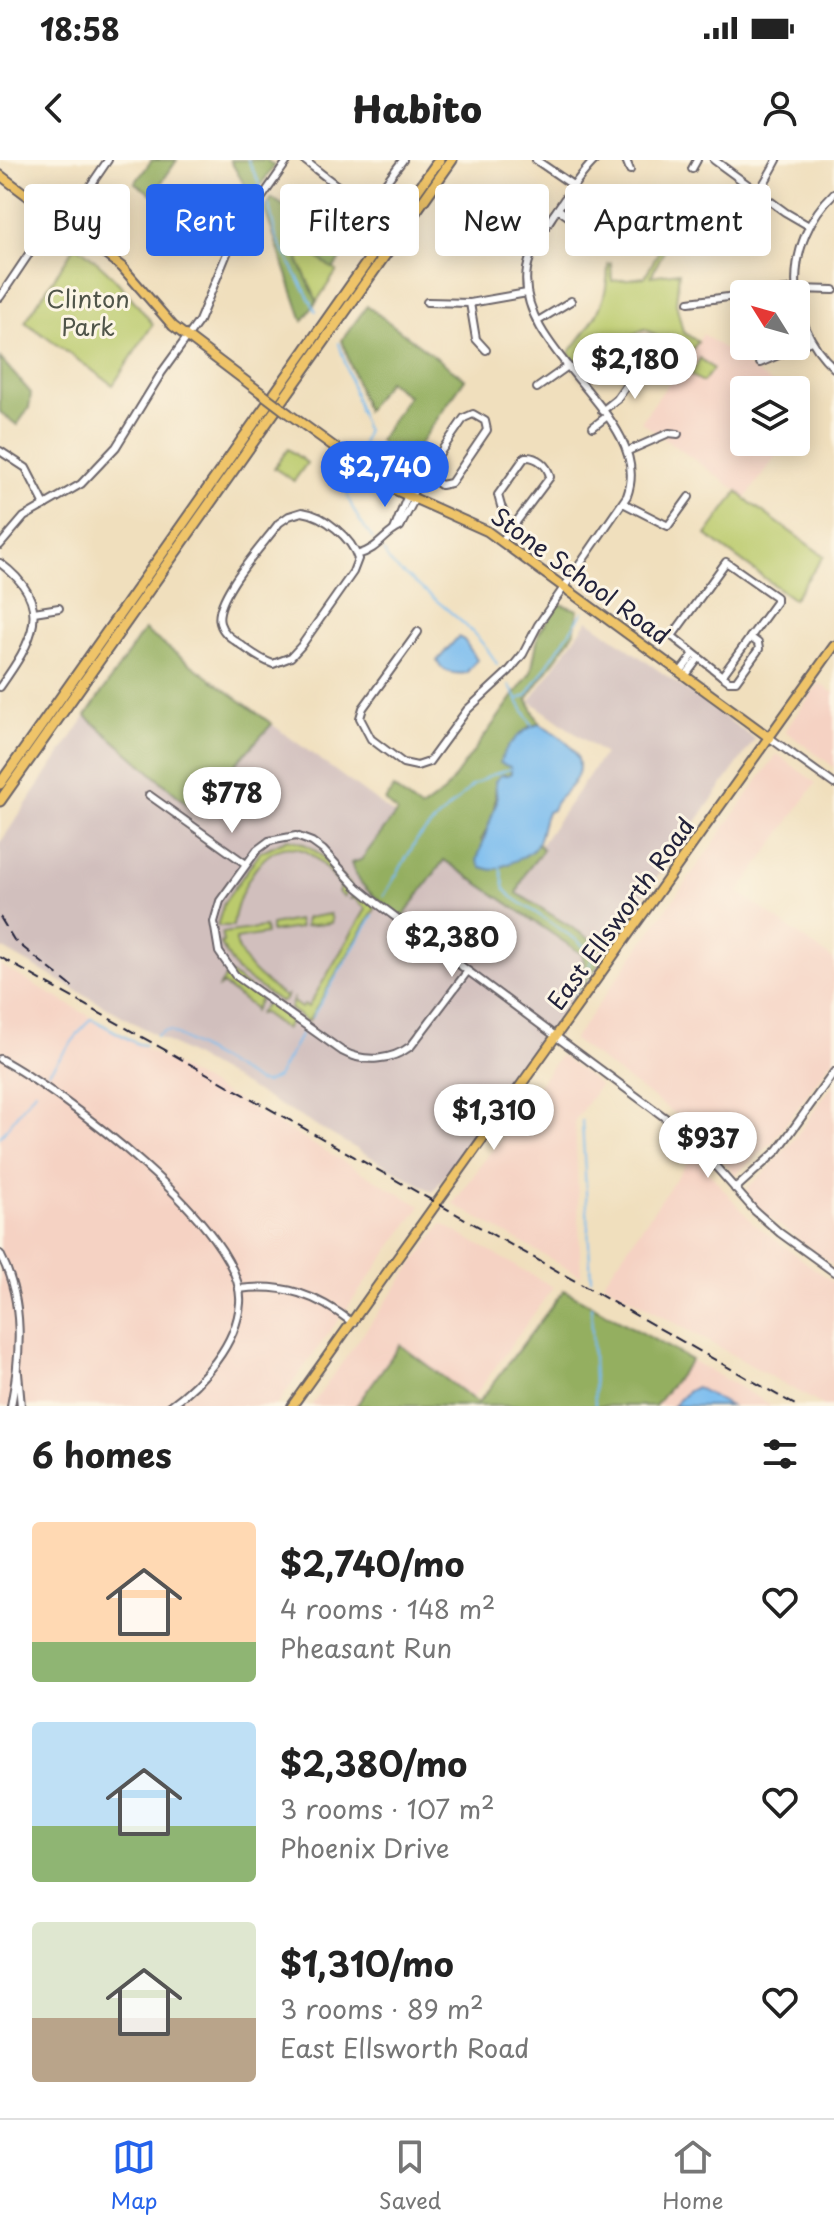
<!DOCTYPE html>
<meta charset="utf-8">
<style>
body{margin:0;font-family:"Playpen Sans",sans-serif;background:#f6f6f6;color:#222;height:100vh;display:flex;flex-direction:column;font-size:30px;white-space:nowrap}
*{box-sizing:border-box;margin:0}
p{font-size:26px;color:#767676}
.icon{flex:none;width:44px;height:44px;fill:none;stroke:currentColor;stroke-width:2;stroke-linecap:round;stroke-linejoin:round}
.map{position:relative;height:1246px;overflow:hidden}
.sheet{display:flex;flex-direction:column;background:#fff;flex:1}
.sheet>*{flex:none}
.banner{position:absolute;left:24px;top:24px;width:786px;height:72px;display:flex;gap:16px}
.needle{width:52px;rotate:307deg}
.controls{position:absolute;left:730px;top:120px;display:grid;gap:16px}
.controls a{display:grid;place-items:center;width:80px;height:80px;border-radius:8px;background:#fff;box-shadow:0 4px 20px #0003;font-size:40px}
.price{position:absolute;translate:-50% -68px;padding:0 18px;border-radius:28px;background:#fff;color:#222;font-size:26px;line-height:52px;filter:drop-shadow(0 2px 4px #0008)}
.price::after{content:'';position:absolute;left:50%;top:48px;width:24px;height:18px;margin-left:-12px;background:inherit;clip-path:polygon(0 0,100% 0,50% 100%)}
.price.current{background:#2563eb;color:#fff}
ul{padding:0;list-style:none}
li{display:flex;align-items:center;gap:24px;height:200px;padding:0 32px}
li span{display:grid;place-items:center;flex:none;width:224px;height:160px;border-radius:8px;color:#555}
li>.icon{margin-inline-start:auto}
span .icon{width:96px;height:96px;fill:#fffc;stroke-width:1}
li b{font-size:34px}
h2{display:flex;justify-content:space-between;align-items:center;height:96px;padding:0 32px;font-size:34px}
.tag{padding:0 28px;border-radius:8px;background:#fff;box-shadow:0 4px 20px #0003;font-size:28px;line-height:72px}
.tag.current{background:#2563eb;color:#fff}
.status{display:flex;justify-content:space-between;align-items:center;height:56px;padding:0 40px;background:#fff;direction:ltr}
.status svg{height:22px;fill:currentColor}
header{display:flex;justify-content:space-between;align-items:center;height:104px;padding:0 32px;background:#fff;font-size:36px;font-weight:800}
.tab-bar{display:flex;justify-content:space-around;align-items:center;height:112px;border-top:2px solid #e0e0e0;background:#fff;font-size:22px;color:#767676}
.tab-bar a{display:grid;justify-items:center;gap:4px}
.tab-bar .current{color:#2563eb}
.map>svg:first-child{display:block}
.built{fill:#f5d2c3}
.industrial{fill:#d1bfbd}
.green{fill:#bbcb6d;stroke:#6e7654;stroke-width:2}
.forest{fill:#94af60;stroke:#5b684e;stroke-width:2}
.water{fill:#79bcef;stroke:#4e6f95;stroke-width:2}
.lines{fill:none;stroke-linecap:round;stroke-linejoin:round}
.stream{stroke:#79bcef;stroke-width:2}
.minor-casing{stroke:#6a6468;stroke-width:10}
.major-casing{stroke:#6a6468;stroke-width:12}
.highway-casing{stroke:#6a6468;stroke-width:13}
.minor{stroke:#fff;stroke-width:6}
.major{stroke:#efc469;stroke-width:8}
.highway{stroke:#efc469;stroke-width:9}
.rail{stroke:#22223b;stroke-width:2;stroke-dasharray:12 6;stroke-linecap:butt}
.major-bridge-casing{stroke:#6a6468;stroke-width:12;stroke-linecap:butt}
.major-bridge{stroke:#efc469;stroke-width:8}
.labels{text-anchor:middle;dominant-baseline:central;stroke-width:6;stroke-linejoin:round;paint-order:stroke}
.park-label{font-size:24px;fill:#50554a;stroke:#fcf5e5}
.street-label{font-size:24px;fill:#22223b;stroke:#fcf5e5}
</style>
<div class="status"><b>18:58</b><svg viewBox="0 0 49 12"><path d="M0 12V9h3v3zM5 12V6h3v6zM10 12V3h3v9zM15 12V0h3v12zM26 1h20v11H26zM47 4h2v5h-2z"/></svg></div>
<header><svg class="icon" aria-label="back" viewBox="0 0 24 24"><path d="M15 5l-7 7 7 7"/></svg>Habito<svg class="icon" aria-label="person" viewBox="0 0 24 24"><circle cx="12" cy="8" r="4"/><path d="M4 21q1-7 8-7t8 7"/></svg></header>
<div class="map">
<svg width="834" height="1246" viewBox="0 0 834 1246">
<rect width="100%" height="100%" fill="#fcf5e5"/>
<filter id="ink" filterUnits="userSpaceOnUse"><feTurbulence type="fractalNoise" baseFrequency=".0125" numOctaves="2"/><feDisplacementMap in="SourceGraphic" scale="16" xChannelSelector="R" yChannelSelector="G"/><feConvolveMatrix kernelMatrix="1 2 1 2 8 2 1 2 1" color-interpolation-filters="sRGB"/></filter>
<filter id="wash" filterUnits="userSpaceOnUse"><feTurbulence type="fractalNoise" baseFrequency=".006" numOctaves="4" result="noise"/><feDisplacementMap in="SourceGraphic" scale="32" xChannelSelector="R" yChannelSelector="G"/><feGaussianBlur stdDeviation="1.8" result="paint"/><feColorMatrix in="noise" values="0 0 0 0 0 0 0 0 0 0 0 0 0 0 0 0 0 1.4 0 .05"/><feComposite in="paint" operator="in"/></filter>
<g filter="url(#wash)">
<rect width="100%" height="100%" fill="#f0dfbd"/>
<g class="built">
<polygon points="703,174 781,230 744,230 744,282 786,282 745,339 738,331 641,262"/>
<polygon points="819,523 834,533 834,607 785,571"/>
<polygon points="777,594 816,623 739,732 834,800 834,898 772,983 735,1015 692,966 573,880"/>
<polygon points="0,805 421,1046 276,1246 0,1246"/>
<polygon points="560,895 600,925 575,960 581,1116 453,1044"/>
<polygon points="834,923 834,1106 772,1060 751,1040 747,1031 749,1026 769,1008 791,983"/>
<polygon points="693,994 753,1063 834,1123 834,1246 824,1246 603,1123"/>
<polygon points="442,1064 553,1127 473,1238 401,1185 356,1246 311,1246"/>
<polygon points="691,1200 773,1246 655,1246"/>
</g>
<polygon class="industrial" points="588,460 755,579 433,1032 0,787 0,683 144,470 505,736 604,594 530,541"/>
<g class="green">
<path d="M76 85C110 110 127 132 153 164L113 225 25 162Z"/>
<path d="M662 85 666 87 651 116 679 112 676 143 683 172 698 182 687 196 645 169 622 180 600 205 584 214 569 193C593 162 608 146 608 104L611 103 612 121 645 117Z"/>
<polygon points="305,89 337,111 317,141 298,100"/>
<polygon points="700,198 713,209 703,222 691,215"/>
<polygon points="288,289 307,303 294,321 274,308"/>
<polygon points="738,331 745,339 824,396 793,439 706,375"/>
<path d="M288 679C317 684 331 706 351 726L344 737 338 732 341 726C331 715 319 698 305 691 264 672 236 735 233 766H217L224 743 260 692Z"/>
<polygon points="356,730 376,747 308,862 290,849 294,837 293,842 301,848 304,845 308,847 366,749 354,738 350,739"/>
<polygon points="330,754 332,760 331,763 305,766 306,758"/>
<polygon points="298,760 300,768 271,772 271,765"/>
<path d="M265 767 266 774 236 779V782C244 808 264 821 285 837L288 834 284 841 280 842 237 811 220 783 223 782 222 773Z"/>
<polygon points="231,814 261,837 254,851 253,847 223,825 219,827 227,815"/>
<polygon points="266,843 269,843 292,859 285,869 263,853 259,854"/>
</g>
<g class="forest">
<polygon points="152,0 177,0 153,35 135,23"/>
<polygon points="230,0 266,0 274,6 252,38"/>
<polygon points="272,38 347,89 333,109 306,89 298,100 317,141 303,161 265,50"/>
<polygon points="367,146 465,219 405,305 379,281 408,236 388,221 366,251 342,180"/>
<polygon points="0,198 31,233 29,248 17,265 0,252"/>
<path d="M560 444 578 450 574 473 527 539 540 564 530 566 513 583 512 613 495 621C497 644 493 661 481 680L503 706 532 691 538 683 543 690 526 712 517 733 603 787 602 800 580 830 572 831 585 806 582 794 444 700 403 757C382 742 358 729 351 703L361 700 397 652 385 641 393 628 421 649 444 632 531 512 539 472Z"/>
<polygon points="144,470 272,564 194,650 86,556"/>
<polygon points="564,1130 691,1200 655,1246 356,1246 400,1185 478,1243"/>
</g>
<g class="water">
<path d="M458 477 464 480 477 500 466 513C454 515 442 512 437 501Z"/>
<path d="M540 564C565 578 596 600 568 629 562 637 555 639 552 650L547 652C542 662 542 674 537 684 532 696 505 705 492 710L481 707 477 700 497 641 495 621 501 615H508L511 613 510 607 500 603C503 588 525 566 540 564Z"/>
<polygon points="696,1227 730,1246 673,1246 688,1231"/>
</g>
<g class="lines">
<g class="stream">
<polyline points="248,0 261,27"/>
<polyline points="269,45 276,77 316,151"/>
<polyline points="339,183 366,272 359,295"/>
<path d="M349 308C339 333 358 360 373 379"/>
<path d="M384 392C391 408 402 412 415 423 444 447 479 472 497 504"/>
<polyline points="509,525 532,565"/>
<polyline points="517,540 527,535 583,452"/>
<polyline points="500,706 505,729 512,737 578,781 593,795 590,806 571,838"/>
<polyline points="384,736 418,678 473,625 489,616 510,609"/>
<polyline points="312,857 373,755"/>
<polyline points="156,876 164,871 170,871 258,922 266,923 277,917 301,874"/>
<polyline points="45,917 89,860 92,859 138,884 145,885"/>
<polyline points="582,961 591,1119"/>
<polyline points="0,977 35,931"/>
<polyline points="591,1147 595,1246"/>
</g>
</g>
</g>
<g filter="url(#ink)">
<g class="lines">
<g class="minor-casing">
<g id="minor">
<path d="M304 0C321 12 354 45 374 38L403 0"/>
<polyline points="536,0 574,26"/>
<polyline points="626,0 630,10"/>
<polyline points="714,0 785,52 809,66"/>
<polyline points="692,9 697,0"/>
<path d="M834 33C784 81 783 161 834 208"/>
<polyline points="558,49 594,75 607,90"/>
<polyline points="65,63 108,0"/>
<path d="M670 74C728 87 753 45 777 0"/>
<polyline points="459,76 481,45 536,82"/>
<polyline points="752,134 796,129 834,130"/>
<polyline points="0,137 55,55"/>
<polyline points="427,142 470,143 527,133"/>
<polyline points="689,142 744,135"/>
<polyline points="470,143 476,179 486,190"/>
<polyline points="538,161 571,141"/>
<polyline points="760,203 811,181"/>
<polyline points="537,228 568,206"/>
<polyline points="602,251 617,239 641,205"/>
<polyline points="593,267 606,257"/>
<polyline points="0,291 26,308 45,345"/>
<polyline points="628,291 669,273 678,274"/>
<polyline points="410,338 415,329 464,258 473,254 485,261 487,270 451,323 441,325 426,315"/>
<polyline points="623,343 668,366 689,337"/>
<path d="M302 352C324 355 352 378 358 399L353 412 301 486 291 497 273 504C261 500 252 493 241 485 233 479 223 474 220 463 213 438 264 384 279 363L289 356Z"/>
<polyline points="394,370 407,337"/>
<path d="M502 381 550 317C548 305 536 296 525 297L498 335 501 346 512 368"/>
<polyline points="0,385 24,357 81,324 116,287 162,212 199,161 233,79 288,0"/>
<path d="M357 395C379 389 384 374 400 367L414 340"/>
<polygon points="726,402 776,437 776,442 722,516 672,476"/>
<path d="M0 403C56 444 32 482 0 527"/>
<polyline points="34,452 59,448"/>
<path d="M418 472 363 548 360 558 371 579 403 603 417 606 429 602 467 550 509 511 523 494 538 465 627 336C656 258 514 193 527 109 531 88 543 71 554 54 567 36 579 15 595 0"/>
<polyline points="681,511 693,495"/>
<polyline points="686,515 698,499"/>
<polyline points="722,516 729,521 736,521 759,489 758,483 750,477"/>
<polyline points="770,578 834,624"/>
<polyline points="149,635 246,704"/>
<path d="M467 812 411 886C391 901 364 903 342 891L235 815 219 792 214 762 220 741 257 690 269 681 296 676 312 682 323 690 356 726 378 744 687 974 755 1051 780 1073 834 1112"/>
<path d="M0 899C61 932 246 1069 240 1143 237 1184 202 1223 170 1246"/>
<polyline points="735,1029 778,990 834,912"/>
<path d="M0 1094C25 1141 21 1195 11 1246"/>
<path d="M239 1129C284 1123 317 1135 353 1163"/>
<polyline points="18,1213 21,1246"/>
</g>
</g>
<g class="major-casing">
<g id="major">
<polyline points="0,15 122,107 173,166 260,232"/>
<polyline points="289,254 391,328 487,371 770,578"/>
<polyline points="292,1246 834,486"/>
</g>
</g>
<g class="highway-casing">
<g id="highway">
<polyline points="0,624 439,0"/>
<polyline points="0,641 452,0"/>
</g>
</g>
<use href="#minor" class="minor"/>
<use href="#major" class="major"/>
<use href="#highway" class="highway"/>
<g class="rail">
<polyline points="0,757 14,780 75,829"/>
<polyline points="0,797 797,1246"/>
</g>
<g class="major-bridge-casing">
<polyline id="major-bridge" points="260,232 289,254"/>
</g>
<use href="#major-bridge" class="major-bridge"/>
</g>
</g>
<g class="labels">
<g class="park-label">
<text x="88" y="138">Clinton<tspan x="88" dy="28">Park</tspan></text>
</g>
<g class="street-label">
<text transform="translate(581 415) rotate(36)">Stone School Road</text>
<text transform="translate(620 753) rotate(-54)">East Ellsworth Road</text>
</g>
</g>
</svg>
<div class="controls">
<a><svg class="needle" viewBox="-14 -14 28 28"><path d="M0-13l5 13h-10z" fill="#e53935"/><path d="M0 13l5-13h-10z" fill="#767676"/></svg></a>
<a><svg class="icon" aria-label="layers" viewBox="0 0 24 24"><path d="M12 4l9 5-9 5-9-5zM3 14l9 5 9-5"/></svg></a>
</div>
<b class="price" style="left:635px;top:241px">$2,180</b>
<b class="price current" style="left:385px;top:349px">$2,740</b>
<b class="price" style="left:232px;top:675px">$778</b>
<b class="price" style="left:452px;top:819px">$2,380</b>
<b class="price" style="left:494px;top:992px">$1,310</b>
<b class="price" style="left:708px;top:1020px">$937</b>
<div class="banner">
<a class="tag">Buy</a>
<a class="tag current">Rent</a>
<a class="tag">Filters</a>
<a class="tag">New</a>
<a class="tag">Apartment</a>
</div>
</div>
<section class="sheet">
<h2>6 homes<svg class="icon" aria-label="filters" viewBox="0 0 24 24"><path d="M4 7h16M4 17h16"/><circle cx="9" cy="7" r="2"/><circle cx="15" cy="17" r="2"/></svg></h2>
<ul>
<li><span style="background:linear-gradient(#ffd9b3 75%,#8fb573 0)"><svg class="icon" aria-label="home" viewBox="0 0 24 24"><path d="M3 11l9-7 9 7M6 9v11h12V9"/></svg></span><div><b>$2,740/mo</b><p>4 rooms · 148 m²</p><p>Pheasant Run</p></div><svg class="icon" aria-label="heart" viewBox="0 0 24 24"><path d="M12 20l-8-8c-3-5 5-10 8-4 3-6 11-1 8 4z"/></svg></li>
<li><span style="background:linear-gradient(#bfe0f5 65%,#8fb573 0)"><svg class="icon" aria-label="home" viewBox="0 0 24 24"><path d="M3 11l9-7 9 7M6 9v11h12V9"/></svg></span><div><b>$2,380/mo</b><p>3 rooms · 107 m²</p><p>Phoenix Drive</p></div><svg class="icon" aria-label="heart" viewBox="0 0 24 24"><path d="M12 20l-8-8c-3-5 5-10 8-4 3-6 11-1 8 4z"/></svg></li>
<li><span style="background:linear-gradient(#dfe7d0 60%,#b9a48a 0)"><svg class="icon" aria-label="home" viewBox="0 0 24 24"><path d="M3 11l9-7 9 7M6 9v11h12V9"/></svg></span><div><b>$1,310/mo</b><p>3 rooms · 89 m²</p><p>East Ellsworth Road</p></div><svg class="icon" aria-label="heart" viewBox="0 0 24 24"><path d="M12 20l-8-8c-3-5 5-10 8-4 3-6 11-1 8 4z"/></svg></li>
</ul>
</section>
<nav class="tab-bar">
<a class="current"><svg class="icon" aria-label="map" viewBox="0 0 24 24"><path d="M3 6l6-2 6 2 6-2v14l-6 2-6-2-6 2zM9 4v14M15 6v14"/></svg>Map</a>
<a><svg class="icon" aria-label="saved" viewBox="0 0 24 24"><path d="M7 4h10v16l-5-4-5 4z"/></svg>Saved</a>
<a><svg class="icon" aria-label="home" viewBox="0 0 24 24"><path d="M3 11l9-7 9 7M6 9v11h12V9"/></svg>Home</a>
</nav>
